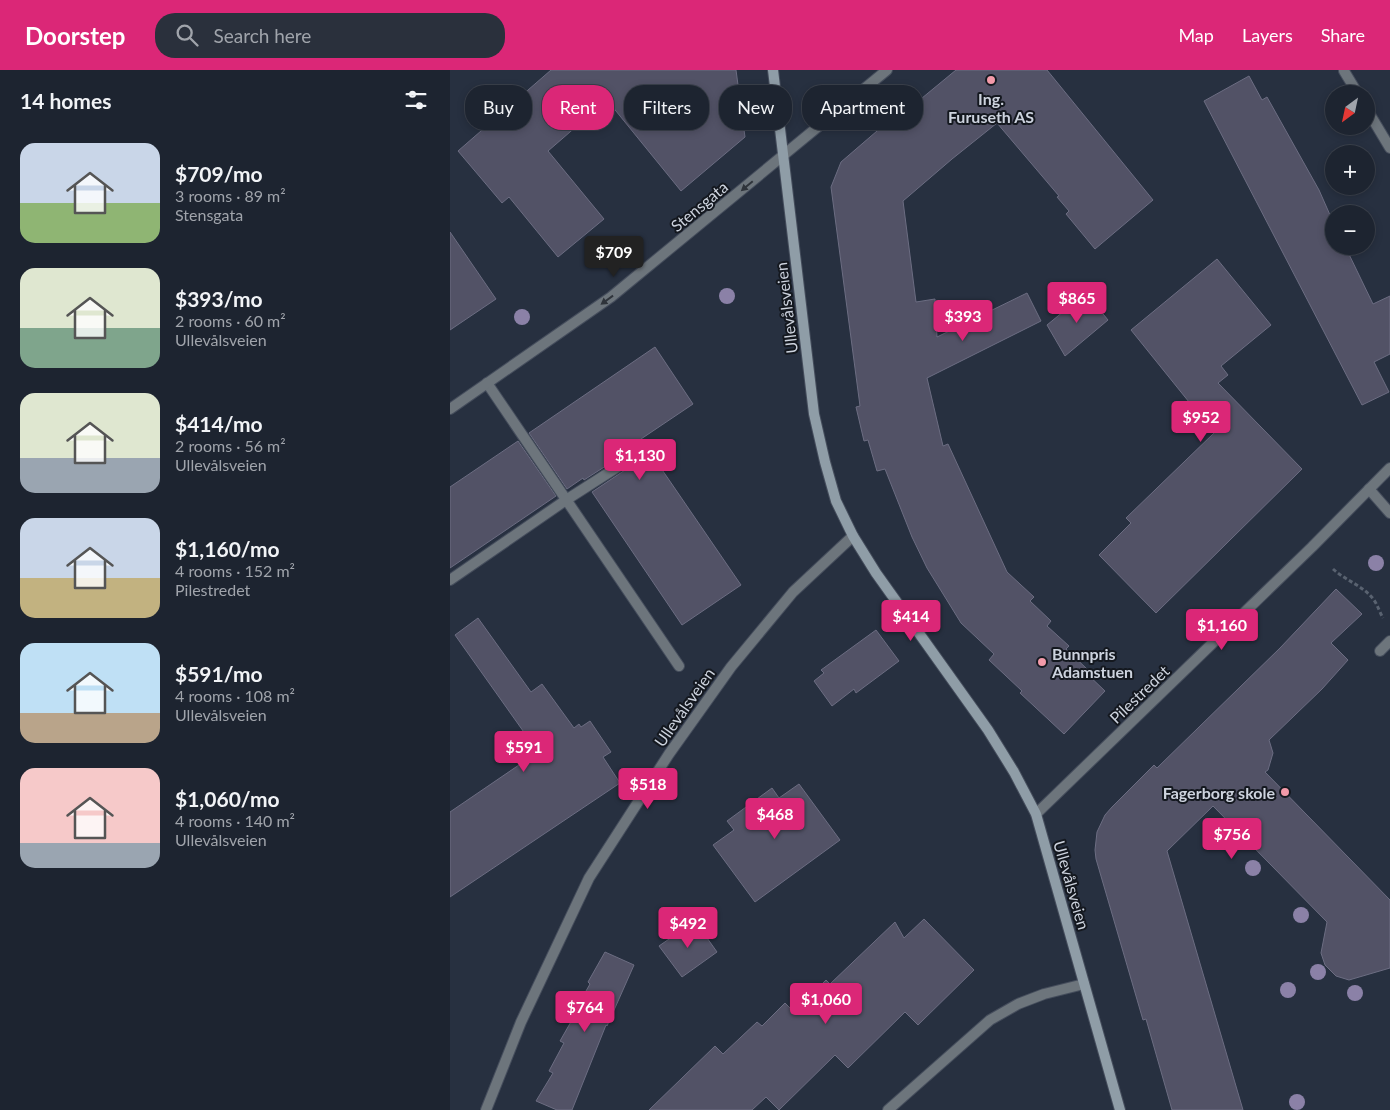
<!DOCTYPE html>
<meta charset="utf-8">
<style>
body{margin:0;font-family:Lato,sans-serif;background:#2a303c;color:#f1f3f6;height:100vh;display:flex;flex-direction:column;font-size:19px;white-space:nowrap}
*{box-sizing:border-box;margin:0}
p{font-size:16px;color:#a0a4ab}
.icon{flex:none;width:28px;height:28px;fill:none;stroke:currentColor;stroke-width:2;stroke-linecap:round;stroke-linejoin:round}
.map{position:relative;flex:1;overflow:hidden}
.side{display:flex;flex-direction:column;background:#1d2430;width:450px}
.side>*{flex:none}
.guide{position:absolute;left:15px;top:15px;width:475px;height:45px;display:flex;gap:10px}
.needle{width:32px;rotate:213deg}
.tools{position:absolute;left:875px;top:15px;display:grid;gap:10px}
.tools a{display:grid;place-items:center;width:50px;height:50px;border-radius:50%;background:#1d2430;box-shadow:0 2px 8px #0003,0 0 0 1px #3b414c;font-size:25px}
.price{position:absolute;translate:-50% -42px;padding:0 11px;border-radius:5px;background:#db2777;color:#fff;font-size:16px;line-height:32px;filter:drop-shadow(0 1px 2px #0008)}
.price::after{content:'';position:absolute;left:50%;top:30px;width:15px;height:11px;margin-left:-8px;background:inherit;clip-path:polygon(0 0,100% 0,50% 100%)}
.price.on{background:#222;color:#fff}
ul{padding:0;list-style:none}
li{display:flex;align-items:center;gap:15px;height:125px;padding:0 20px}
li span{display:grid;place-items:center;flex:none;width:140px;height:100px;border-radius:15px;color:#555}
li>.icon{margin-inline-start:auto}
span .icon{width:60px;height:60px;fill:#fffc;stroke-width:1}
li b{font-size:21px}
h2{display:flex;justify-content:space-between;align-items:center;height:60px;padding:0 20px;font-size:21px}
.pill{padding:0 18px;border-radius:20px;background:#1d2430;box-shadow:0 2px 8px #0003,0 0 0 1px #3b414c;font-size:18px;line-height:45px}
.pill.on{background:#db2777;color:#fff}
header{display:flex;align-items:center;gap:30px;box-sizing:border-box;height:70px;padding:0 25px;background:#db2777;color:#fff}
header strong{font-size:24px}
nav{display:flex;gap:28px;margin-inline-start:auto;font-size:18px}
.search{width:350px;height:45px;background:#2a303c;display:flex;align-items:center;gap:12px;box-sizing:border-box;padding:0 18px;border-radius:20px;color:#a0a4ab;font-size:19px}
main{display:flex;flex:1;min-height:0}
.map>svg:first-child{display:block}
.building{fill:#525266;stroke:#6c6d82}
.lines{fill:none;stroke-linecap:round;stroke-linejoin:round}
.lane-casing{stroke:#454d5c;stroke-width:12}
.street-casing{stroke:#454d5c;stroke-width:12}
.secondary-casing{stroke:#454d5c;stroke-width:12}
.path{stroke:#596270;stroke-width:3;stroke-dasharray:4 2.5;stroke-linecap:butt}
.lane{stroke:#6d757c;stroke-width:10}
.street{stroke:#6d757c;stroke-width:10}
.secondary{stroke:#8f9da7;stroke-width:10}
.tree{fill:#8b81a7}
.oneway{fill:#2f343b}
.poi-dot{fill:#f39aa9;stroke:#14181f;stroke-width:2}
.labels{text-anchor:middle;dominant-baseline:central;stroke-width:4;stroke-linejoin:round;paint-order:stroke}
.poi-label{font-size:16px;font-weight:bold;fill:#cdd3de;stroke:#14181f}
.street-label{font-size:16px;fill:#cdd3de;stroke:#14181f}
</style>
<header>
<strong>Doorstep</strong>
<div class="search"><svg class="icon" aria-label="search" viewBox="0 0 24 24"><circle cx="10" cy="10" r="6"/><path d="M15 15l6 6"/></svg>Search here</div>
<nav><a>Map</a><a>Layers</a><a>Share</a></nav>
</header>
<main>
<section class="side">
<h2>14 homes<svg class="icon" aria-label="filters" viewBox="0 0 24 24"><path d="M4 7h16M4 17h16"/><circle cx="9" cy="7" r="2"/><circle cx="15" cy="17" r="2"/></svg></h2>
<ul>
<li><span style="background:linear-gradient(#c9d6e8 60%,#8fb573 0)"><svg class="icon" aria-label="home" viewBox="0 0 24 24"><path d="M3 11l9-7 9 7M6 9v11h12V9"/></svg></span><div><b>$709/mo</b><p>3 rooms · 89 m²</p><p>Stensgata</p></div></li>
<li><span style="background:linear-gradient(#dfe7d0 60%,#7fa58c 0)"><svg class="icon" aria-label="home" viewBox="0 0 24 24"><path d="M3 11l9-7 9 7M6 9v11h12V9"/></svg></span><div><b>$393/mo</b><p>2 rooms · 60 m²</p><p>Ullevålsveien</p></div></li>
<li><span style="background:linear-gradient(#dfe7d0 65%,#9aa5b1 0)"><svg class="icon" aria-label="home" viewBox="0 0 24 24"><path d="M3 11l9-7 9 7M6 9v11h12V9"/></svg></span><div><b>$414/mo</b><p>2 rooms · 56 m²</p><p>Ullevålsveien</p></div></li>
<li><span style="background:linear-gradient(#c9d6e8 60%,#c2b280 0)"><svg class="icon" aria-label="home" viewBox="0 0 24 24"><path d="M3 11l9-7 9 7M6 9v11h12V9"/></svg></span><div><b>$1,160/mo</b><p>4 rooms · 152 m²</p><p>Pilestredet</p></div></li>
<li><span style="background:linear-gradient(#bfe0f5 70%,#b9a48a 0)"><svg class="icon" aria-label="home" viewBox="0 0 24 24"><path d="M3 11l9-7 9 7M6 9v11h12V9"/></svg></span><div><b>$591/mo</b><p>4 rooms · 108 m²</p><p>Ullevålsveien</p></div></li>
<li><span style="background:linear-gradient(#f6c9c9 75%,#9aa5b1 0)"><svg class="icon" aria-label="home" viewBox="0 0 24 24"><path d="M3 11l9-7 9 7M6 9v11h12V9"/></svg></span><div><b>$1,060/mo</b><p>4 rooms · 140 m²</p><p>Ullevålsveien</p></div></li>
</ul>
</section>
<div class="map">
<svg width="940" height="1040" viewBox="0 0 940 1040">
<rect width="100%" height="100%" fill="#273040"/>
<g class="building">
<polygon points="101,0 286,0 295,67 231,121 157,30 98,81 154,149 108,187 59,127 52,133 8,81"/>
<polygon points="506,0 597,0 703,130 645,179 616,144 619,141 607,127 609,126 547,53 502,89 453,131 466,232 485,229 487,267 577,223 591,251 477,308 493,376 498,374 557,502 584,527 580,531 601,551 597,556 619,576 616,579 637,599 635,602 655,621 614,664 570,623 572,621 539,590 544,584 511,553 477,498 462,467 435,399 427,401 418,370 414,371 406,337 410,336 381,117 391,92 463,30 466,33"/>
<polygon points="799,6 812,30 817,27 869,120 884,154 884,176 895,176 923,234 940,226 940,284 924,292 939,322 912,335 754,31"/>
<polygon points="0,162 46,229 0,260"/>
<polygon points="767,189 821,255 771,296 778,305 768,313 852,399 706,543 649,485 681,453 676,448 764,363 681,260"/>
<polygon points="636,223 658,250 615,286 597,255"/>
<polygon points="205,277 243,334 191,369 291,515 232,555 142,422 184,394 187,389 185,385 180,382 176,383 134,410 133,408 117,419 79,363"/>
<polygon points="68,371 106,426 0,498 0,417"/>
<polygon points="886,519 912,544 881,573 898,590 872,619 819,670 823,683 818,700 815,702 940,830 940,898 899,910 886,906 875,895 871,883 877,852 763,736 717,781 793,1040 722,1040 696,949 693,950 646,789 645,780 647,762 655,745 662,737 704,695 707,698 830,578"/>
<polygon points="28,548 81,622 92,614 124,658 129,654 131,657 140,651 161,682 153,687 170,713 0,827 0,742 88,682 5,565"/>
<polygon points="426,560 449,591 406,623 404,619 382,636 364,611 374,603 371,600"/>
<polygon points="349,714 390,770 305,832 263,775 284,760 277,751 322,718 329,728"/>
<polygon points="474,849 524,900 468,955 455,942 398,998 385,985 329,1040 316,1027 302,1040 199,1040 265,976 273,984 307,952 312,956 335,933 344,942 376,910 380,914 445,852 454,868"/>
<polygon points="245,851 267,882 232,907 209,876"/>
<polygon points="155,882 184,895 157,956 156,955 122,1040 107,1040 86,1031 103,1003 99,1001 114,973 110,971 126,943 124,942 140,914 138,912"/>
</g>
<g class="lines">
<g class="lane-casing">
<g id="lane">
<polyline points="37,313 229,596"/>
<polyline points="919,419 940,443"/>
<polyline points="0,510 116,430 180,389"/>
<polyline points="930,581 940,571"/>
<polyline points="438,1040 540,950 568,934 594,924 634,914"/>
</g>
</g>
<g class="street-casing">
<g id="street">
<polyline points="894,1 908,24"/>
<polyline points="916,38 940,78"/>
<polyline points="0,339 161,227 437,0"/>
<polyline points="586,744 862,477 940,398"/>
<polyline points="36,1040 71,952 139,808 219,684 281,597 343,522 403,466"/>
</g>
</g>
<g class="secondary-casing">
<polyline id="secondary" points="323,0 364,344 375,392 386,431 403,466 426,503 538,660 564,702 586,744 670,1040"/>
</g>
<path class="path" d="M883 499C896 511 914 516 924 530 928 536 930 543 933 548"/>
<use href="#lane" class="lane"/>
<use href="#street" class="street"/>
<use href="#secondary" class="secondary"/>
</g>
<g class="tree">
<circle cx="277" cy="226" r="8"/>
<circle cx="72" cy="247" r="8"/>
<circle cx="926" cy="493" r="8"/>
<circle cx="803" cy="798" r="8"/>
<circle cx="851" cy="845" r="8"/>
<circle cx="868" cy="902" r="8"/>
<circle cx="838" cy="920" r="8"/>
<circle cx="905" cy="923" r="8"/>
<circle cx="847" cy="1032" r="8"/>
</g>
<defs><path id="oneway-solid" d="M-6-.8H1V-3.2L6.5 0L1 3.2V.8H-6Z" transform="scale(1.25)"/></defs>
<g class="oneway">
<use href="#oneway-solid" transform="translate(297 116) rotate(140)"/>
<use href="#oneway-solid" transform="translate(157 230) rotate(144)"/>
</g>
<g class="poi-dot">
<circle cx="541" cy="10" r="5"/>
<circle cx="592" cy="592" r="5"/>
<circle cx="835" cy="722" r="5"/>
</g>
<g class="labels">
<g class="poi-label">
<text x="541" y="28">Ing.<tspan x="541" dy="18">Furuseth AS</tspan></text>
<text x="602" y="583" text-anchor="start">Bunnpris<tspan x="602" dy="18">Adamstuen</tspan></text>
<text x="825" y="722" text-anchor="end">Fagerborg skole</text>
</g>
<g class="street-label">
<text transform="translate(249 136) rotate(-40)">Stensgata</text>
<text transform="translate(336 238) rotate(-97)">Ullevålsveien</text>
<text transform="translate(689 624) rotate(-44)">Pilestredet</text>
<text transform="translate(234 637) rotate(-55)">Ullevålsveien</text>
<text transform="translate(622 815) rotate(74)">Ullevålsveien</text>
</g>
</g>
</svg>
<div class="tools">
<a><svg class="needle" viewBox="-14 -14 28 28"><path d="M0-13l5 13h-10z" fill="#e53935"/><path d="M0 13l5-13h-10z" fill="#a0a4ab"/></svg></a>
<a>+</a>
<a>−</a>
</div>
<b class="price on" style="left:164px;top:208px">$709</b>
<b class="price" style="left:627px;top:254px">$865</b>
<b class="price" style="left:513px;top:272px">$393</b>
<b class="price" style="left:751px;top:373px">$952</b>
<b class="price" style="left:190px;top:411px">$1,130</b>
<b class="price" style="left:461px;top:572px">$414</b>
<b class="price" style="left:772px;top:581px">$1,160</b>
<b class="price" style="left:74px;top:703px">$591</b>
<b class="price" style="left:198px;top:740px">$518</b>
<b class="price" style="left:325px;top:770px">$468</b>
<b class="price" style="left:782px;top:790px">$756</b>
<b class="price" style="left:238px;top:879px">$492</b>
<b class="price" style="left:376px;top:955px">$1,060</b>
<b class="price" style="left:135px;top:963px">$764</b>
<div class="guide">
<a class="pill">Buy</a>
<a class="pill on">Rent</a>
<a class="pill">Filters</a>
<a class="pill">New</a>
<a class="pill">Apartment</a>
</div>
</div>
</main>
